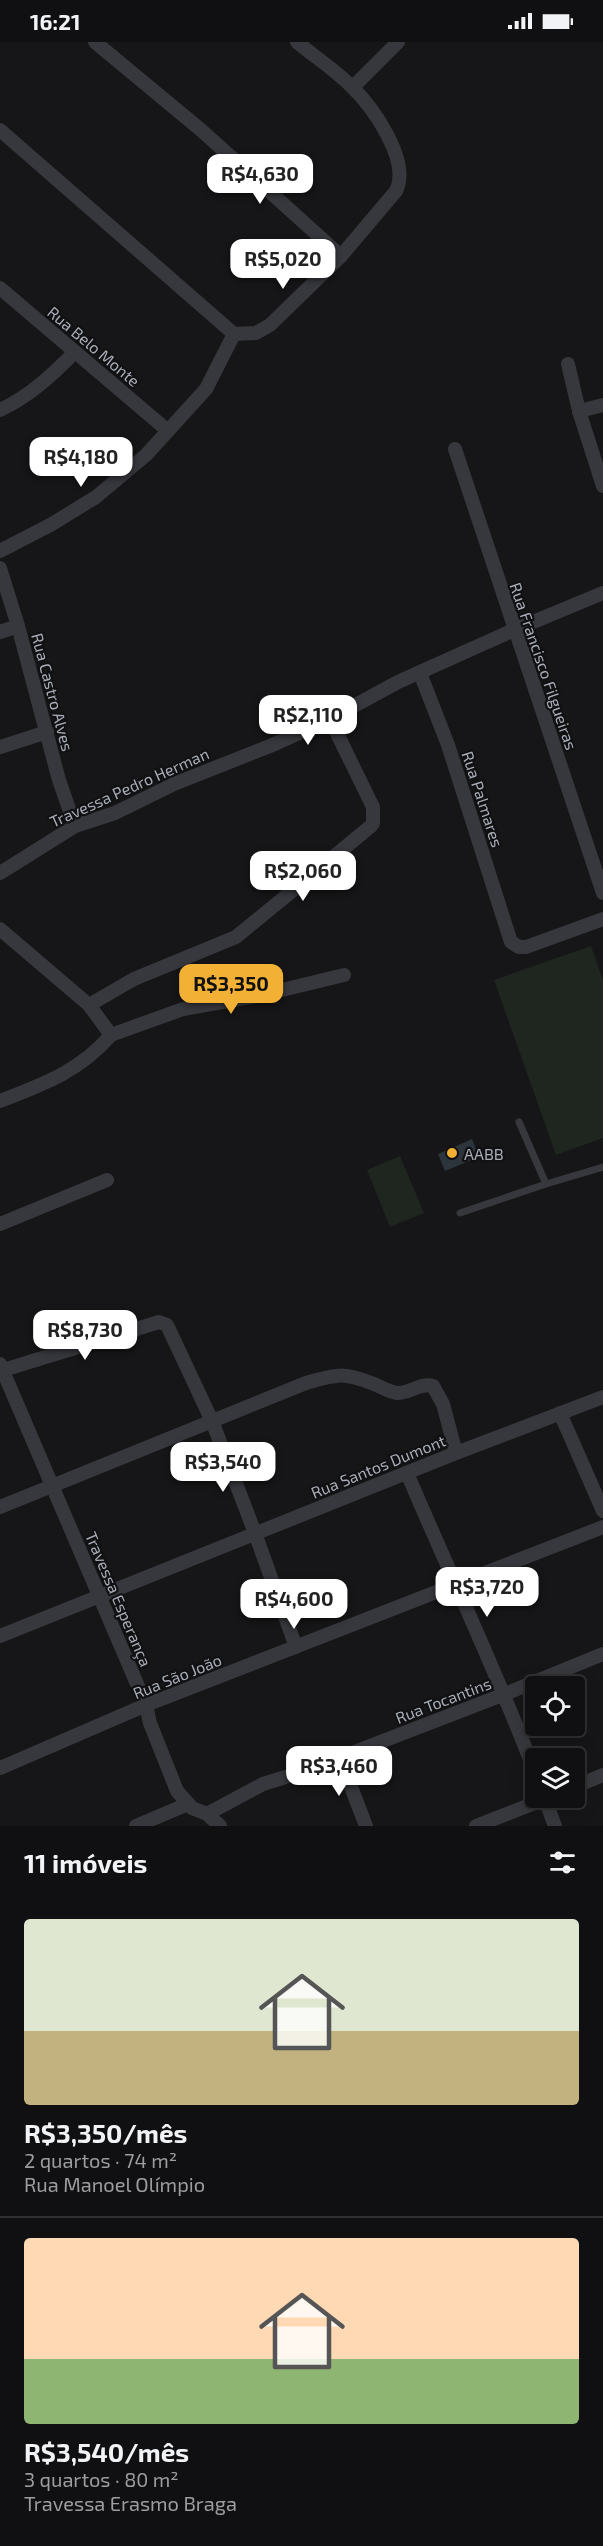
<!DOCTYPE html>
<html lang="pt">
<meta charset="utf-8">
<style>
body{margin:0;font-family:"Exo 2",sans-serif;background:#1e1e20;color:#f1f3f6;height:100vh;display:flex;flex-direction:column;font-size:22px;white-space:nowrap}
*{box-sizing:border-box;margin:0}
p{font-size:20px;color:#9c9d9f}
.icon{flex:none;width:33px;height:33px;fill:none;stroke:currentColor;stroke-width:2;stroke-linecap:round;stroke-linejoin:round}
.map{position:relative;height:1784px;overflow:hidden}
.side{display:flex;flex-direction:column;background:#101012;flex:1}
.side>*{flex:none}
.controls{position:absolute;left:525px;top:1634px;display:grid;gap:12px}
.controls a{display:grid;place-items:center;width:60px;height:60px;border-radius:6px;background:#101012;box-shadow:0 3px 15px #0003,0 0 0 2px #303032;font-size:30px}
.price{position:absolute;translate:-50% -51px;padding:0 14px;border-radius:12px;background:#fff;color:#222;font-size:20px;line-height:39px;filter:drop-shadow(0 2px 3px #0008)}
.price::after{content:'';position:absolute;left:50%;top:36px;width:18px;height:14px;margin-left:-9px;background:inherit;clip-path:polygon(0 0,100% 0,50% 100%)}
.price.selected{background:#f2b134;color:#111}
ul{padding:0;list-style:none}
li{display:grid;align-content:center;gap:12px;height:318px;padding:0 24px}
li+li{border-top:2px solid #303032}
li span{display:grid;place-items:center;height:186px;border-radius:6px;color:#555}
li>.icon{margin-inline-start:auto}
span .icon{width:108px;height:108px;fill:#fffc;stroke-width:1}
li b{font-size:26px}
h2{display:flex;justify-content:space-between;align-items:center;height:72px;padding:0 24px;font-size:26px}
.status{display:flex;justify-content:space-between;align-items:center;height:42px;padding:0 30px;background:#101012;direction:ltr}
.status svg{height:16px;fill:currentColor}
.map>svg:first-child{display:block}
.green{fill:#1e261f}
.water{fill:#2c353c}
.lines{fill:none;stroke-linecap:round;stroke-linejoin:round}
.lane{stroke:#37383d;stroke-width:7}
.street{stroke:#37383d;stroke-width:14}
.poi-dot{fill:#f2b134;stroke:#111113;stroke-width:2}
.labels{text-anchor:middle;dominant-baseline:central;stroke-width:4.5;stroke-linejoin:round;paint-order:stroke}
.street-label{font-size:16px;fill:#a8adb8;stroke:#111113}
.poi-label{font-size:16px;fill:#a8adb8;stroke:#111113;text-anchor:start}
</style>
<div class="status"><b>16:21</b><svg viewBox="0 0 49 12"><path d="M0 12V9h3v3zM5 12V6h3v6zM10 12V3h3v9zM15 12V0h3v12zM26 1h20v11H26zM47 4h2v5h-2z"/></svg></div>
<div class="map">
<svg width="603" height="1784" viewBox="0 0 603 1784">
<rect width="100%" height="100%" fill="#161618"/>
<g class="green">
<polygon points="591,904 603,938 603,1096 556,1113 494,938"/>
<polygon points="400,1114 424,1171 390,1185 367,1128"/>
</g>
<polygon class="water" points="472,1097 479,1115 445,1129 438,1112"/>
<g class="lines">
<g class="lane">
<polyline points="519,1080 546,1142"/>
<polyline points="460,1171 546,1142 603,1125"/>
</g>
<g class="street">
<polyline points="95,0 201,88 341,214"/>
<polyline points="353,45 398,0"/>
<polyline points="0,88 234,292"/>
<polyline points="0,246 167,388"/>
<polyline points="568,322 579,369 603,444"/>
<path d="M0 368C30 354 52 333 75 310"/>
<polyline points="579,369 603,363"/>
<polyline points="455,407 603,851"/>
<path d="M0 509 52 482 96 455 146 413 206 347 234 292 256 291 270 283 341 214 396 149C411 119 373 65 351 44 335 28 315 15 297 0"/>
<polyline points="0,526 18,584 59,738 75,784"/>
<polyline points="0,590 18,584"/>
<polyline points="420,631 448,703 511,900 519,905 526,905 603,877"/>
<polyline points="0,705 47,690"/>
<polyline points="0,831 75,784 115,771 174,742 270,704 330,677 398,640 514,588 603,551"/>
<path d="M0 887 89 963 111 993C80 1029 44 1042 0 1059"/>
<polyline points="89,963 134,937 236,895 371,784 373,781 373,765 330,677"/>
<polyline points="111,993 183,967 257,954 344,933"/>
<polyline points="0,1182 107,1138"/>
<polyline points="0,1322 146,1663 150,1681 177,1749 192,1766 207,1772 220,1784"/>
<polyline points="0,1329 159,1280 167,1283 212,1379 255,1491 296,1605"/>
<polyline points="560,1371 603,1469"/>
<path d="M407 1431C450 1532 497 1630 536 1733"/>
<path d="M0 1465 306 1341C338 1332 343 1330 374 1342 381 1345 389 1350 397 1351 409 1352 421 1340 433 1344L443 1362 456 1411"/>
<polyline points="0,1594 456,1411 603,1355"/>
<polyline points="340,1716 366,1784"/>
<polyline points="0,1726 146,1663 603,1485"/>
<polyline points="574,1745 603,1733"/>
<polyline points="544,1755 555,1784"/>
<polyline points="207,1772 263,1742 305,1729 505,1652 603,1612"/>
<polyline points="136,1784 188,1762"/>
<polyline points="476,1784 550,1755"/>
</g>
</g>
<circle class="poi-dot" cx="452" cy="1111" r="6"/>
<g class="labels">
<g class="street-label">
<text transform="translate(94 304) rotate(40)">Rua Belo Monte</text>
<text transform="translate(544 624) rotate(71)">Rua Francisco Filgueiras</text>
<text transform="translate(53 650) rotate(75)">Rua Castro Alves</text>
<text transform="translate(129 745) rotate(-24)">Travessa Pedro Herman</text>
<text transform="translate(483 757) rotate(72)">Rua Palmares</text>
<text transform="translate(378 1424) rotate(-22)">Rua Santos Dumont</text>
<text transform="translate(119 1557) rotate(67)">Travessa Esperança</text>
<text transform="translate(177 1634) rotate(-22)">Rua São João</text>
<text transform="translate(443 1658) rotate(-21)">Rua Tocantins</text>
</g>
<g class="poi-label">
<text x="464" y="1111">AABB</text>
</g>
</g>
</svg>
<div class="controls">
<a><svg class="icon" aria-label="locate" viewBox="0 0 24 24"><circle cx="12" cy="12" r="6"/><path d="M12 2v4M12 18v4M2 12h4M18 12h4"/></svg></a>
<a><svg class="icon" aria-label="layers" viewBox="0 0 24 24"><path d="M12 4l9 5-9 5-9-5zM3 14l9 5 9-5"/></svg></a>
</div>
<b class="price" style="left:260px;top:163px">R$4,630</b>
<b class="price" style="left:283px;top:248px">R$5,020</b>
<b class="price" style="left:81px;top:446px">R$4,180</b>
<b class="price" style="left:308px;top:704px">R$2,110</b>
<b class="price" style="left:303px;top:860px">R$2,060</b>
<b class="price selected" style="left:231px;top:973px">R$3,350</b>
<b class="price" style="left:85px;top:1319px">R$8,730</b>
<b class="price" style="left:223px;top:1451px">R$3,540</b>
<b class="price" style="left:487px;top:1576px">R$3,720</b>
<b class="price" style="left:294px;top:1588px">R$4,600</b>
<b class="price" style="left:339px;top:1755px">R$3,460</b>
</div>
<section class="side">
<h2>11 imóveis<svg class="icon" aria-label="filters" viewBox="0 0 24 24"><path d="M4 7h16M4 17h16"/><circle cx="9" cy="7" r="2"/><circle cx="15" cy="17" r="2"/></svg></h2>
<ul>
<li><span style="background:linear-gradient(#dfe7d0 60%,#c2b280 0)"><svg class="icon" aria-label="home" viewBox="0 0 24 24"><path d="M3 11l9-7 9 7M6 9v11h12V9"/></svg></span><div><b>R$3,350/mês</b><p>2 quartos · 74 m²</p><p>Rua Manoel Olímpio</p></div></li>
<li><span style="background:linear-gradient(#ffd9b3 65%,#8fb573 0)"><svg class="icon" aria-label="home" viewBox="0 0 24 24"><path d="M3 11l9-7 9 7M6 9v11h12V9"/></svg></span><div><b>R$3,540/mês</b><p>3 quartos · 80 m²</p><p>Travessa Erasmo Braga</p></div></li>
</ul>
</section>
